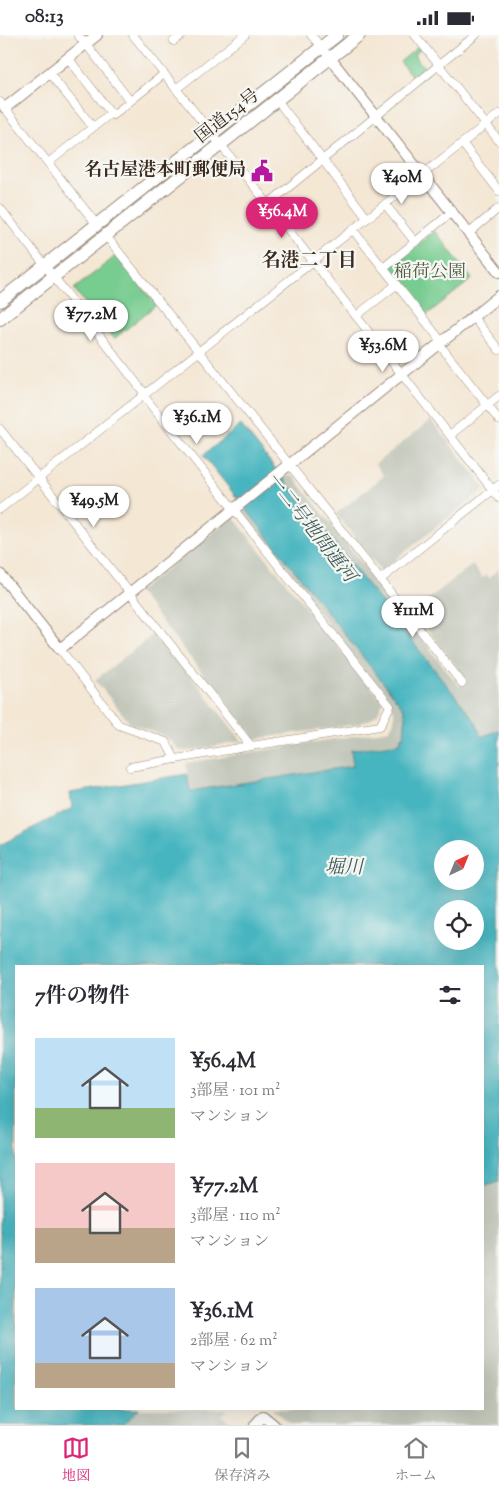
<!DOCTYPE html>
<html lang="ja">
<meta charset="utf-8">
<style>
body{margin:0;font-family:"Sorts Mill Goudy","Noto Serif JP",serif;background:#f2f2f3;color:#2b2b33;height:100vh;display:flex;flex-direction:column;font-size:19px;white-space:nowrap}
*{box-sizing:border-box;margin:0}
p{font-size:16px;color:#7c7c81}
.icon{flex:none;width:28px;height:28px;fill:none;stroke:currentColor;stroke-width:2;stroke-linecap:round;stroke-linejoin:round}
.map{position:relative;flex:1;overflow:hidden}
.details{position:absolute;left:15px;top:930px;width:469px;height:445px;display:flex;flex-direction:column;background:#fff;border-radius:0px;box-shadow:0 5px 20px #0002}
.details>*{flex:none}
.needle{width:32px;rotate:43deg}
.buttons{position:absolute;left:434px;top:805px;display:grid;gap:10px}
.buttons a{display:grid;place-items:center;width:50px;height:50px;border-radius:50%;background:#fff;box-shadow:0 5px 20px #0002;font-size:25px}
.price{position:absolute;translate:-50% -42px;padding:0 11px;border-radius:18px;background:#fff;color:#222;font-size:16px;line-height:32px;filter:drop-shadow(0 1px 2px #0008)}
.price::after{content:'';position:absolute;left:50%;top:30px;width:15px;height:11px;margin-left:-8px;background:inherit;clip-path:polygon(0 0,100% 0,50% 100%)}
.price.active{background:#db2777;color:#fff}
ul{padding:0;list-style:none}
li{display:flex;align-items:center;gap:15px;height:125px;padding:0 20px}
li span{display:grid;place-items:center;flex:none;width:140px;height:100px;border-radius:0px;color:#555}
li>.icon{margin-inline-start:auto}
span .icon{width:60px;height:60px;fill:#fffc;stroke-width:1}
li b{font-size:21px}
h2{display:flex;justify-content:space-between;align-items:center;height:60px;padding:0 20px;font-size:21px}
.status{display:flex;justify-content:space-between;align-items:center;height:35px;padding:0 25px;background:#fff;direction:ltr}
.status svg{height:14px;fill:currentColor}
.tabs{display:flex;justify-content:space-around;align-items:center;height:70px;border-top:1px solid #e1e1e2;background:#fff;font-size:14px;color:#7c7c81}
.tabs a{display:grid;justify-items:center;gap:2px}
.tabs .active{color:#db2777}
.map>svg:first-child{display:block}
.industrial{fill:#c2c6b9}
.green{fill:#77cc90;stroke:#597b57}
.water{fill:#46b5c0;stroke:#40706f;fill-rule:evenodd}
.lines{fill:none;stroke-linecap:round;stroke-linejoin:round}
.minor-casing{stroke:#988879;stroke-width:9}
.tertiary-casing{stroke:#988879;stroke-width:12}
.trunk-casing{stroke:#988879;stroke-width:14}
.minor{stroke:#fff;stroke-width:8}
.tertiary{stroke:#fff;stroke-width:10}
.trunk{stroke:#fff;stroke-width:12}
.labels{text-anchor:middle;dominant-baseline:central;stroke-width:4.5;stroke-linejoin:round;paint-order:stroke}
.street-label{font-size:18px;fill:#3b2a1e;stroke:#f6f6f2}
.poi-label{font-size:18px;font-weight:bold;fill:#3b2a1e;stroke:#f6f6f2;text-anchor:end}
.park-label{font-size:18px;fill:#4d5b40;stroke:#f6f6f2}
.neighbourhood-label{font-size:19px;font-weight:bold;fill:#3b2a1e;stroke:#f6f6f2}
.water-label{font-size:19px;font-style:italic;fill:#3f5b57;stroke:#f6f6f2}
</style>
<div class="status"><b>08:13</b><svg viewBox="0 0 49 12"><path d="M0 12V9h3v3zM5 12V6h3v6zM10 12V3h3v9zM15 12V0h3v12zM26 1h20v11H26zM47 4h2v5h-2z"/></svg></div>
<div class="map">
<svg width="499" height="1390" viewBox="0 0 499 1390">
<rect width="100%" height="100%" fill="#f6f6f2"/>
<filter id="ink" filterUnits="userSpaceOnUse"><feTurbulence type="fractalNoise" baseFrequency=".02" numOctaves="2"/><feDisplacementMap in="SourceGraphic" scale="10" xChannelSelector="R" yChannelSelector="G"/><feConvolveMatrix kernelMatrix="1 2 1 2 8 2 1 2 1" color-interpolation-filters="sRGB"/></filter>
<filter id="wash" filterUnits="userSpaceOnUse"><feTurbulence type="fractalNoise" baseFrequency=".0096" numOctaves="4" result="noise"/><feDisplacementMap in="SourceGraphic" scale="20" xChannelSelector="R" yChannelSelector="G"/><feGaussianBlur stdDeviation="1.12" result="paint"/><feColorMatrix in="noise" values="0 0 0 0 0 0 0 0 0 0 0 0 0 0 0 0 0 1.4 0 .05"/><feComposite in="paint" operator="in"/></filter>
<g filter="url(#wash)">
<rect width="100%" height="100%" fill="#f4e7d4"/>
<g class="industrial">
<polygon points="431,385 484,452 483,455 381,536 336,479 384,441 375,429"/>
<polygon points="288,440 293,441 459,651 467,645 413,576 472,530 483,543 486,540 489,543 499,534 499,695 481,702 476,687 283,444"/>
<polygon points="245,474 404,674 407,685 404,702 400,708 351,715 353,731 190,756 186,728 389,695 394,686 394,675 391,670 241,478"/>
<polygon points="233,482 383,667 378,678 371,684 358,689 255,704 138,557"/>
<polygon points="156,597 242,706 189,716 181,716 165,701 130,688 95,645"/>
<polygon points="499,1146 499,1390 295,1390 289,1388 272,1374 482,1374 483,1151"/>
<polygon points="139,1374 228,1374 221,1380 233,1390 122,1390"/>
</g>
<g class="green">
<polygon points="418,12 420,15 414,20 428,37 416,46 400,27"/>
<polygon points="435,196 472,244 425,281 388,233"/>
<polygon points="117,220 156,270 114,304 74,254"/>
</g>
<path class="water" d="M241 390 476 687 481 702 499 695V1146L483 1151 482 931H16V1374H139L122 1390H0V810L72 773 70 758 187 739 190 756 353 731 351 715 400 708 401 702H404L405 687 406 685 404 674 203 420ZM442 814H475V846H442ZM442 874H475V906H442Z"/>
</g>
<g filter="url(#ink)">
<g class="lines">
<g class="minor-casing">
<g id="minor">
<polyline points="78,0 85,9"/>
<polyline points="133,0 268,169 499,463"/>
<polyline points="311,0 330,23"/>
<polyline points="415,0 499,106"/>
<polyline points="174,6 182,0"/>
<polyline points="86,9 130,66"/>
<polyline points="68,23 111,78"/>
<polyline points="49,38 93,92"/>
<polyline points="176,54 245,0"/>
<polyline points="277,65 367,183"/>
<polyline points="0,67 97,190"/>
<polyline points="462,108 499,156"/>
<polyline points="48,128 111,78 113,80 164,39"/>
<polyline points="268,169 476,0"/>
<polyline points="385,169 415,207"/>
<polyline points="0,173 145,359"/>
<polyline points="353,195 442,307"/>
<polyline points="469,198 499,173"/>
<polyline points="106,201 289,429 462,648"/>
<polyline points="383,233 452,177"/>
<polyline points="356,281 396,250"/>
<polyline points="473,282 499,315"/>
<polyline points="439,309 499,385"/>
<polyline points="0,394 251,711"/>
<polyline points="450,400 499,361"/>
<polyline points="0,474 499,79"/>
<polyline points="381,544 499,450"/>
<polyline points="60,614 119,690 166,707 175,724"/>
<polyline points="130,732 251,711 380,691 390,671 143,360"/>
</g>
</g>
<g class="tertiary-casing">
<g id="tertiary">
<polyline points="330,23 499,237"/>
<polyline points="5,73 97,0"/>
<polyline points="0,539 60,614 499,261"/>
<polyline points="255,1390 263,1381 274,1390"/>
</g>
</g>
<g class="trunk-casing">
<g id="trunk">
<polyline points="0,266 337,0"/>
<polyline points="0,284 359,0"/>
</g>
</g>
<use href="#minor" class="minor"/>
<use href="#tertiary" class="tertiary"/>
<use href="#trunk" class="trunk"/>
</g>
</g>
<defs>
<g id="civic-bare" transform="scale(1.725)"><path d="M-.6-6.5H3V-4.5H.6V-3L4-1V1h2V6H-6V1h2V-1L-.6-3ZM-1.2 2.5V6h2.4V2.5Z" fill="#b5179e" stroke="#f6f6f2" stroke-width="2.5" paint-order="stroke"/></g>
</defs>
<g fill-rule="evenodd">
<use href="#civic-bare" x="262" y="136"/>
</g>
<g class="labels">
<g class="street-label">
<text transform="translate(228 82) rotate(-38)">国道154号</text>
</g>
<g class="poi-label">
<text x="246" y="136">名古屋港本町郵便局</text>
</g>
<g class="park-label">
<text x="430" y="238">稲荷公園</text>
</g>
<g class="neighbourhood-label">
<text x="309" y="226">名港二丁目</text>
</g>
<g class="water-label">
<text transform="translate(310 493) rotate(52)">一二号地間運河</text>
<text x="344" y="833">堀川</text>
</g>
</g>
</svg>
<div class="buttons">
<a><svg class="needle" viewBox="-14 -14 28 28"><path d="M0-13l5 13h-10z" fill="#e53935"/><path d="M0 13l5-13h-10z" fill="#7c7c81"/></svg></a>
<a><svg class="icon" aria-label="locate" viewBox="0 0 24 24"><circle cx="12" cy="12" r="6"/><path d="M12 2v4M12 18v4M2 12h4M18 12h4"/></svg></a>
</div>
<b class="price" style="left:402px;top:170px">¥40M</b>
<b class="price active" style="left:282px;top:204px">¥56.4M</b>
<b class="price" style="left:91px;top:307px">¥77.2M</b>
<b class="price" style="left:383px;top:338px">¥53.6M</b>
<b class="price" style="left:197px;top:410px">¥36.1M</b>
<b class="price" style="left:94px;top:493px">¥49.5M</b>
<b class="price" style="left:413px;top:603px">¥111M</b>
<section class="details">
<h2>7件の物件<svg class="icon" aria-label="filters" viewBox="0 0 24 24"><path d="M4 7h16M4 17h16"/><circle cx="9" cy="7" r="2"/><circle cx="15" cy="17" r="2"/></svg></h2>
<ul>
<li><span style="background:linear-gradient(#bfe0f5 70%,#8fb573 0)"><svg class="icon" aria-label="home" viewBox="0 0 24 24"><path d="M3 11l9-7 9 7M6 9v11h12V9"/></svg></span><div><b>¥56.4M</b><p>3部屋 · 101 m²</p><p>マンション</p></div></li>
<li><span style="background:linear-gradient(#f6c9c9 65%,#b9a48a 0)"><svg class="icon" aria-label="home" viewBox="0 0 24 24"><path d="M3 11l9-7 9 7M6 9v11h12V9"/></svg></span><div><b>¥77.2M</b><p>3部屋 · 110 m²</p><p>マンション</p></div></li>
<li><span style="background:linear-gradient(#a9c7e8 75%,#b9a48a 0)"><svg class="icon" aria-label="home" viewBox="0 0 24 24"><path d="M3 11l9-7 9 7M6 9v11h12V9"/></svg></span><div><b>¥36.1M</b><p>2部屋 · 62 m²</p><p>マンション</p></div></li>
</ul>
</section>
</div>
<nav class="tabs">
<a class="active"><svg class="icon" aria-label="map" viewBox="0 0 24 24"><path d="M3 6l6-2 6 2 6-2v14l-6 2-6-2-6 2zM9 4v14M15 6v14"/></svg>地図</a>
<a><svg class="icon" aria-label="saved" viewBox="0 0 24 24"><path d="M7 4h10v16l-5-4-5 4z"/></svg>保存済み</a>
<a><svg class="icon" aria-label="home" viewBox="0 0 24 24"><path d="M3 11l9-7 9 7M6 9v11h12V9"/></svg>ホーム</a>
</nav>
